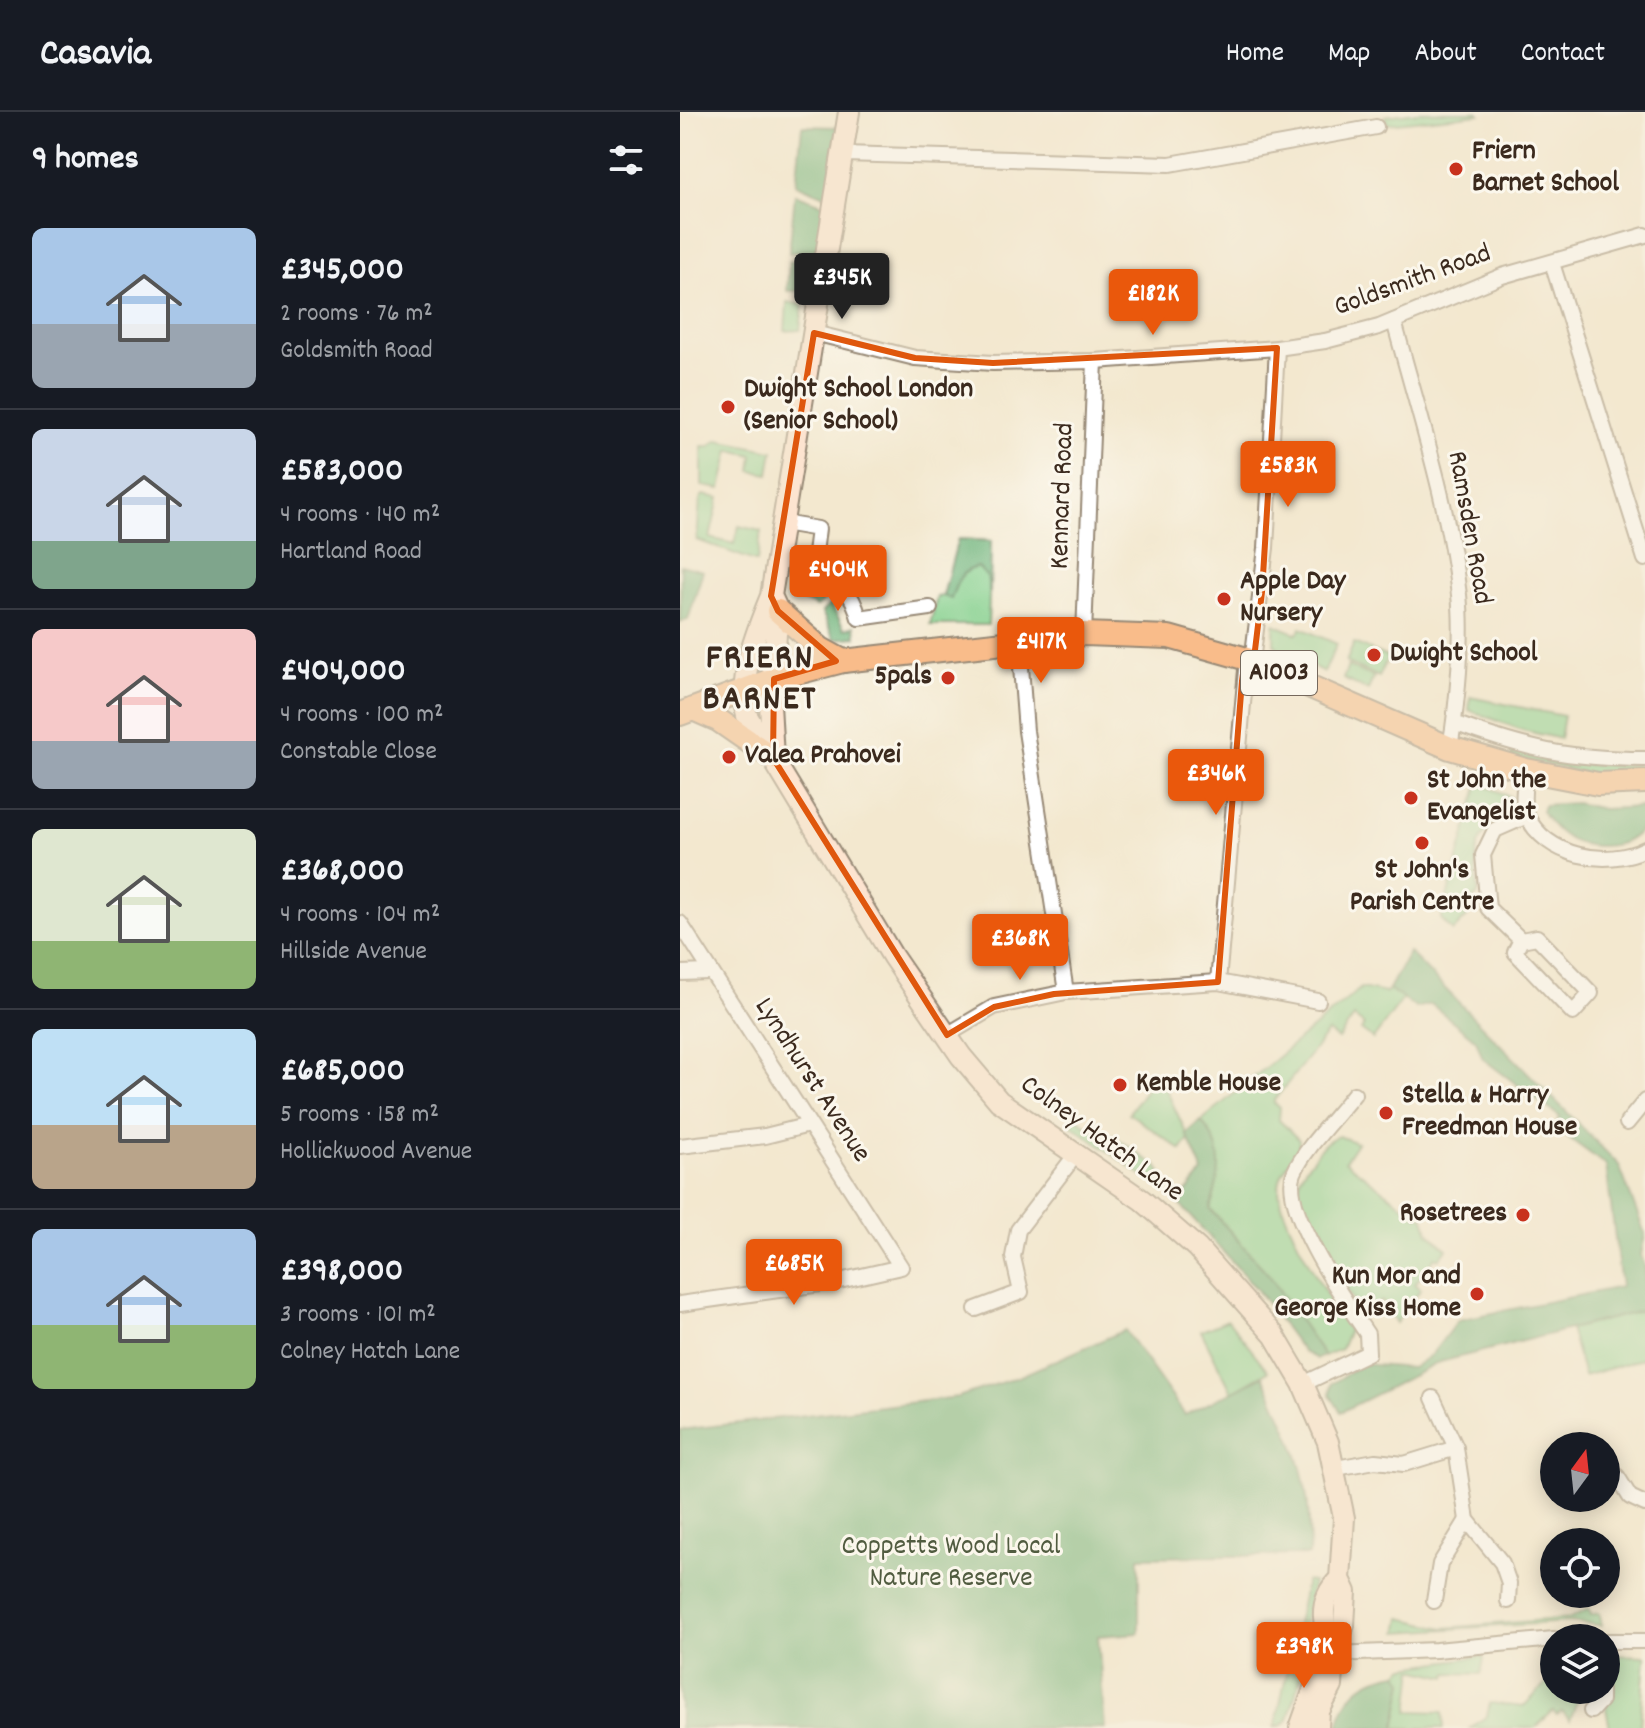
<!DOCTYPE html>
<meta charset="utf-8">
<style>
body{margin:0;font-family:Dekko,sans-serif;background:#242831;color:#f1f3f6;height:100vh;display:flex;flex-direction:column;font-size:30px;white-space:nowrap}
*{box-sizing:border-box;margin:0}
p{font-size:26px;color:#9ea1a6}
.icon{flex:none;width:44px;height:44px;fill:none;stroke:currentColor;stroke-width:2;stroke-linecap:round;stroke-linejoin:round}
.map{position:relative;flex:1;overflow:hidden}
.sheet{display:flex;flex-direction:column;background:#171b24;width:680px}
.sheet>*{flex:none}
.needle{width:52px;rotate:15deg}
.buttons{position:absolute;left:860px;top:1320px;display:grid;gap:16px}
.buttons a{display:grid;place-items:center;width:80px;height:80px;border-radius:50%;background:#171b24;box-shadow:0 4px 20px #0003;font-size:40px}
.price{position:absolute;translate:-50% -68px;padding:0 18px;border-radius:8px;background:#ea580c;color:#fff;font-size:26px;line-height:52px;filter:drop-shadow(0 2px 4px #0008)}
.price::after{content:'';position:absolute;left:50%;top:48px;width:24px;height:18px;margin-left:-12px;background:inherit;clip-path:polygon(0 0,100% 0,50% 100%)}
.price.on{background:#222;color:#fff}
ul{padding:0;list-style:none}
li{display:flex;align-items:center;gap:24px;height:200px;padding:0 32px}
li+li{border-top:2px solid #363941}
li span{display:grid;place-items:center;flex:none;width:224px;height:160px;border-radius:12px;color:#555}
li>.icon{margin-inline-start:auto}
span .icon{width:96px;height:96px;fill:#fffc;stroke-width:1}
li b{font-size:34px}
h2{display:flex;justify-content:space-between;align-items:center;height:96px;padding:0 32px;font-size:34px}
header{display:flex;align-items:center;gap:48px;box-sizing:border-box;height:112px;padding:0 40px;background:#171b24;border-bottom:2px solid #363941}
header strong{font-size:38px}
nav{display:flex;gap:44px;margin-inline-start:auto;font-size:28px}
main{display:flex;flex:1;min-height:0}
.map>svg:first-child{display:block}
.green{fill:#84d08e;stroke:#607d56;stroke-width:2}
.forest{fill:#6bb279;stroke:#536e4c;stroke-width:2}
.lines{fill:none;stroke-linecap:round;stroke-linejoin:round}
.street-casing{stroke:#978976;stroke-width:18}
.secondary-casing{stroke:#978976;stroke-width:24}
.primary-casing{stroke:#978976;stroke-width:26}
.street{stroke:#fff;stroke-width:14}
.secondary{stroke:#fde4d0;stroke-width:20}
.primary{stroke:#f9bc8a;stroke-width:22}
.marked{fill:none;stroke:#df570d;stroke-width:6;stroke-linejoin:round}
.poi-dot{fill:#c8321e;stroke:#fbf7ec;stroke-width:3}
.labels{text-anchor:middle;dominant-baseline:central;stroke-width:6;stroke-linejoin:round;paint-order:stroke}
.shield{fill:#fbf7ec;stroke:#75685c;stroke-width:2}
.shield-label{font-size:26px;font-weight:bold;fill:#3b2a1e}
.poi-label{font-size:28px;font-weight:bold;fill:#3b2a1e;stroke:#fbf7ec;text-anchor:start}
.street-label{font-size:28px;fill:#3b2a1e;stroke:#fbf7ec}
.park-label{font-size:28px;fill:#515c40;stroke:#fbf7ec}
.district-label{font-size:36px;font-weight:bold;letter-spacing:2px;fill:#3b2a1e;stroke:#fbf7ec}
</style>
<header>
<strong>Casavia</strong>
<nav><a>Home</a><a>Map</a><a>About</a><a>Contact</a></nav>
</header>
<main>
<section class="sheet">
<h2>9 homes<svg class="icon" aria-label="filters" viewBox="0 0 24 24"><path d="M4 7h16M4 17h16"/><circle cx="9" cy="7" r="2"/><circle cx="15" cy="17" r="2"/></svg></h2>
<ul>
<li><span style="background:linear-gradient(#a9c7e8 60%,#9aa5b1 0)"><svg class="icon" aria-label="home" viewBox="0 0 24 24"><path d="M3 11l9-7 9 7M6 9v11h12V9"/></svg></span><div><b>£345,000</b><p>2 rooms · 76 m²</p><p>Goldsmith Road</p></div></li>
<li><span style="background:linear-gradient(#c9d6e8 70%,#7fa58c 0)"><svg class="icon" aria-label="home" viewBox="0 0 24 24"><path d="M3 11l9-7 9 7M6 9v11h12V9"/></svg></span><div><b>£583,000</b><p>4 rooms · 140 m²</p><p>Hartland Road</p></div></li>
<li><span style="background:linear-gradient(#f6c9c9 70%,#9aa5b1 0)"><svg class="icon" aria-label="home" viewBox="0 0 24 24"><path d="M3 11l9-7 9 7M6 9v11h12V9"/></svg></span><div><b>£404,000</b><p>4 rooms · 100 m²</p><p>Constable Close</p></div></li>
<li><span style="background:linear-gradient(#dfe7d0 70%,#8fb573 0)"><svg class="icon" aria-label="home" viewBox="0 0 24 24"><path d="M3 11l9-7 9 7M6 9v11h12V9"/></svg></span><div><b>£368,000</b><p>4 rooms · 104 m²</p><p>Hillside Avenue</p></div></li>
<li><span style="background:linear-gradient(#bfe0f5 60%,#b9a48a 0)"><svg class="icon" aria-label="home" viewBox="0 0 24 24"><path d="M3 11l9-7 9 7M6 9v11h12V9"/></svg></span><div><b>£685,000</b><p>5 rooms · 158 m²</p><p>Hollickwood Avenue</p></div></li>
<li><span style="background:linear-gradient(#a9c7e8 60%,#8fb573 0)"><svg class="icon" aria-label="home" viewBox="0 0 24 24"><path d="M3 11l9-7 9 7M6 9v11h12V9"/></svg></span><div><b>£398,000</b><p>3 rooms · 101 m²</p><p>Colney Hatch Lane</p></div></li>
</ul>
</section>
<div class="map">
<svg width="965" height="1616" viewBox="0 0 965 1616">
<rect width="100%" height="100%" fill="#fbf7ec"/>
<filter id="ink" filterUnits="userSpaceOnUse"><feTurbulence type="fractalNoise" baseFrequency=".0125" numOctaves="2"/><feDisplacementMap in="SourceGraphic" scale="16" xChannelSelector="R" yChannelSelector="G"/><feConvolveMatrix kernelMatrix="1 2 1 2 8 2 1 2 1" color-interpolation-filters="sRGB"/></filter>
<filter id="wash" filterUnits="userSpaceOnUse"><feTurbulence type="fractalNoise" baseFrequency=".006" numOctaves="4" result="noise"/><feDisplacementMap in="SourceGraphic" scale="32" xChannelSelector="R" yChannelSelector="G"/><feGaussianBlur stdDeviation="1.8" result="paint"/><feColorMatrix in="noise" values="0 0 0 0 0 0 0 0 0 0 0 0 0 0 0 0 0 1.4 0 .05"/><feComposite in="paint" operator="in"/></filter>
<g filter="url(#wash)">
<rect width="100%" height="100%" fill="#f3e8cf"/>
<g class="green">
<polygon points="738,0 798,0 800,2 707,12 705,4"/>
<polygon points="107,190 123,193 120,218 105,219"/>
<polygon points="38,328 93,339 89,362 71,359 73,343 50,338 41,377 22,374 22,334 30,334"/>
<polygon points="23,383 39,386 30,426 54,432 59,414 81,419 77,450 17,428 20,387"/>
<polygon points="278,427 311,429 308,513 250,513 257,485 263,484"/>
<polygon points="594,512 617,522 621,516 657,532 644,560 602,540 594,532"/>
<polygon points="674,531 708,545 699,565 666,550"/>
<polygon points="668,554 694,565 688,578 663,567"/>
<polygon points="790,585 884,604 880,627 842,618 789,598"/>
<polygon points="833,637 901,652 965,654 965,663 925,665 831,645"/>
<path d="M799 671 831 685 832 701C826 706 817 709 811 715 788 735 798 758 798 782L782 799 788 804 773 819 761 807Z"/>
<path d="M681 876 706 881 709 877 723 887 693 927 681 918 684 913 674 905 658 927 648 920 593 990 600 996 599 1008 619 1028C620 1048 599 1052 599 1077 599 1107 651 1190 669 1218L661 1237 644 1244 589 1163 530 1097C540 1064 545 1036 521 1009Z"/>
<polygon points="474,966 484,973 509,1027 501,1038 449,1001"/>
<polygon points="396,1005 427,1030 433,1023 455,1039 446,1052 391,1013"/>
<path d="M659 1024 677 1031 665 1049 737 1104H743L749 1121 767 1137 759 1147 755 1145 735 1172 741 1177 716 1211 702 1189 681 1202C666 1176 613 1096 619 1069 620 1061 627 1054 632 1048 640 1037 645 1028 659 1024Z"/>
<polygon points="457,1041 477,1054 482,1062 467,1067 448,1054"/>
<polygon points="965,1198 965,1246 904,1264 890,1217"/>
<polygon points="548,1208 588,1259 552,1280 521,1219"/>
<polygon points="626,1469 633,1470 615,1552 622,1562 607,1610 595,1616"/>
<polygon points="909,1497 911,1503 919,1501 922,1513 891,1510 718,1520 721,1506 764,1516 890,1506"/>
<polygon points="931,1543 965,1544 960,1616 930,1616 926,1597"/>
<polygon points="802,1544 804,1547 801,1562 768,1561 767,1565 734,1557 729,1599 763,1600 764,1616 715,1616 724,1570 718,1561 725,1555"/>
<polygon points="874,1564 874,1578 909,1578 896,1592 890,1608 882,1599 877,1603 873,1599 855,1616 790,1616 807,1604 810,1591 843,1595"/>
</g>
<g class="forest">
<polygon points="122,14 157,15 148,85 116,72"/>
<polygon points="115,82 145,93 138,138 109,141"/>
<polygon points="133,148 125,179 107,179 109,150"/>
<path d="M278 427 311 429 310 481 307 465 298 455C279 459 277 471 271 487L263 484Z"/>
<polygon points="1,453 23,459 8,508 0,510"/>
<polygon points="112,471 124,472 145,487 137,495 111,483"/>
<polygon points="150,492 165,517 175,514 176,525 154,527 142,500"/>
<path d="M896 691 923 697 961 695 965 701C965 737 914 740 889 727 878 721 869 710 862 700L864 693Z"/>
<polygon points="729,840 939,1053 965,1122 961,1143 965,1155 965,1198 760,1250 661,1300 650,1283 651,1272 683,1252 732,1256 751,1243 778,1208 941,1175 926,1053 882,1021 885,1016 877,1009 880,1005 803,947 796,928 751,892 736,896 709,877"/>
<path d="M521 1009C547 1038 540 1063 530 1097L589 1163 644 1244 637 1247 623 1240 575 1175 498 1090 523 1060 506 1022Z"/>
<path d="M445 1218 505 1303 583 1264C614 1332 633 1365 629 1443L459 1445V1521L418 1524 425 1616H0V1318L278 1285 338 1265Z"/>
<path d="M718 1561 724 1569 715 1616 658 1615C665 1582 684 1566 718 1561Z"/>
</g>
</g>
<g filter="url(#ink)">
<g class="lines">
<g class="street-casing">
<g id="street">
<polyline points="164,42 490,52 696,15"/>
<polyline points="872,151 965,447"/>
<path d="M714 209C738 299 768 390 779 483 784 525 777 594 770 636"/>
<polyline points="134,221 235,246 313,251 415,249 597,236 645,229 699,215 822,164 965,123"/>
<path d="M103 411 138 417 133 457C159 468 172 478 179 506L250 496"/>
<polyline points="404,522 415,249"/>
<polyline points="339,529 346,619 386,880"/>
<polyline points="572,550 586,436 597,236"/>
<path d="M774 611C845 637 888 647 965 647"/>
<path d="M846 658C845 672 841 689 846 702 865 745 927 756 965 737"/>
<polyline points="0,811 221,1155 155,1170 0,1192"/>
<polyline points="841,828 857,825 911,881 893,901 835,840 841,828 808,796 803,743 815,718 847,704"/>
<polyline points="0,861 29,860"/>
<polyline points="538,870 567,547"/>
<polyline points="267,923 314,895 386,880 538,870 638,889"/>
<polyline points="947,1011 965,989"/>
<polyline points="0,1034 85,1024 129,1013"/>
<polyline points="296,1197 341,1180 333,1145 338,1118 397,1041"/>
<path d="M623 1272 688 1241 687 1222C667 1192 600 1096 614 1061 624 1037 657 1004 674 982"/>
<polyline points="753,1286 776,1336 787,1408 822,1451 829,1471 828,1489"/>
<polyline points="656,1356 695,1349 724,1352 776,1336"/>
<polyline points="937,1364 950,1385 965,1392"/>
<polyline points="754,1489 760,1452 787,1408"/>
<polyline points="926,1529 965,1529"/>
<polyline points="654,1542 756,1538 874,1527"/>
<polyline points="911,1599 921,1588 921,1578"/>
</g>
</g>
<g class="secondary-casing">
<g id="secondary">
<path d="M169 0 91 484C77 518 57 568 67 604L213 845 281 944 319 989 462 1088 517 1136 594 1223 623 1272 648 1330 664 1406 660 1467 666 1480 664 1513 654 1542 652 1574 639 1599 638 1616"/>
<polyline points="93,488 98,499 90,592 93,646"/>
<path d="M654 1542C643 1517 636 1488 660 1467"/>
<polyline points="620,1616 637,1568 652,1546"/>
</g>
</g>
<g class="primary-casing">
<g id="primary">
<polyline points="98,499 141,537 163,549"/>
<polyline points="13,597 38,608 93,646"/>
<polyline points="0,602 94,567 163,549 404,522 489,525 567,547 770,636 846,658 918,672 965,670"/>
</g>
</g>
<use href="#street" class="street"/>
<use href="#secondary" class="secondary"/>
<use href="#primary" class="primary"/>
</g>
</g>
<path d="M0 0H965V1616H0ZM134 221 235 246 313 251 597 236 582 480 575 538 572 550 565 547 562 569 538 870 374 882 314 895 267 923 93 646 94 567 156 549 98 499 91 484Z" fill="#f3e8cf" fill-opacity=".55" fill-rule="evenodd"/>
<path class="marked" d="M134 221 235 246 313 251 597 236 582 480 575 538 572 550 565 547 562 569 538 870 374 882 314 895 267 923 93 646 94 567 156 549 98 499 91 484Z"/>
<g class="poi-dot">
<circle cx="776" cy="57" r="8"/>
<circle cx="48" cy="295" r="8"/>
<circle cx="544" cy="487" r="8"/>
<circle cx="694" cy="543" r="8"/>
<circle cx="268" cy="566" r="8"/>
<circle cx="49" cy="645" r="8"/>
<circle cx="731" cy="686" r="8"/>
<circle cx="742" cy="731" r="8"/>
<circle cx="440" cy="973" r="8"/>
<circle cx="706" cy="1001" r="8"/>
<circle cx="843" cy="1103" r="8"/>
<circle cx="797" cy="1182" r="8"/>
</g>
<g class="labels">
<rect class="shield" x="561" y="539" width="76" height="44" rx="6"/>
<g class="shield-label">
<text x="599" y="561">A1003</text>
</g>
<g class="poi-label">
<text x="792" y="41">Friern<tspan x="792" dy="32">Barnet School</tspan></text>
<text x="64" y="279">Dwight School London<tspan x="64" dy="32">(Senior School)</tspan></text>
<text x="560" y="471">Apple Day<tspan x="560" dy="32">Nursery</tspan></text>
<text x="710" y="543">Dwight School</text>
<text x="252" y="566" text-anchor="end">5pals</text>
<text x="65" y="645">Valea Prahovei</text>
<text x="747" y="670">St John the<tspan x="747" dy="32">Evangelist</tspan></text>
<text x="742" y="760" text-anchor="middle">St John's<tspan x="742" dy="32">Parish Centre</tspan></text>
<text x="456" y="973">Kemble House</text>
<text x="722" y="985">Stella &amp; Harry<tspan x="722" dy="32">Freedman House</tspan></text>
<text x="827" y="1103" text-anchor="end">Rosetrees</text>
<text x="781" y="1166" text-anchor="end">Kun Mor and<tspan x="781" dy="32">George Kiss Home</tspan></text>
</g>
<g class="street-label">
<text transform="translate(733 170) rotate(-20)">Goldsmith Road</text>
<text transform="translate(384 384) rotate(-88)">Kennard Road</text>
<text transform="translate(788 416) rotate(80)">Ramsden Road</text>
<text transform="translate(131 969) rotate(57)">Lyndhurst Avenue</text>
<text transform="translate(421 1028) rotate(36)">Colney Hatch Lane</text>
</g>
<g class="park-label">
<text x="271" y="1436">Coppetts Wood Local<tspan x="271" dy="32">Nature Reserve</tspan></text>
</g>
<g class="district-label">
<text x="80" y="548">FRIERN<tspan x="80" dy="41">BARNET</tspan></text>
</g>
</g>
</svg>
<div class="buttons">
<a><svg class="needle" viewBox="-14 -14 28 28"><path d="M0-13l5 13h-10z" fill="#e53935"/><path d="M0 13l5-13h-10z" fill="#9ea1a6"/></svg></a>
<a><svg class="icon" aria-label="locate" viewBox="0 0 24 24"><circle cx="12" cy="12" r="6"/><path d="M12 2v4M12 18v4M2 12h4M18 12h4"/></svg></a>
<a><svg class="icon" aria-label="layers" viewBox="0 0 24 24"><path d="M12 4l9 5-9 5-9-5zM3 14l9 5 9-5"/></svg></a>
</div>
<b class="price on" style="left:162px;top:209px">£345K</b>
<b class="price" style="left:473px;top:225px">£182K</b>
<b class="price" style="left:608px;top:397px">£583K</b>
<b class="price" style="left:158px;top:501px">£404K</b>
<b class="price" style="left:361px;top:573px">£417K</b>
<b class="price" style="left:536px;top:705px">£346K</b>
<b class="price" style="left:340px;top:870px">£368K</b>
<b class="price" style="left:114px;top:1195px">£685K</b>
<b class="price" style="left:624px;top:1578px">£398K</b>
</div>
</main>
